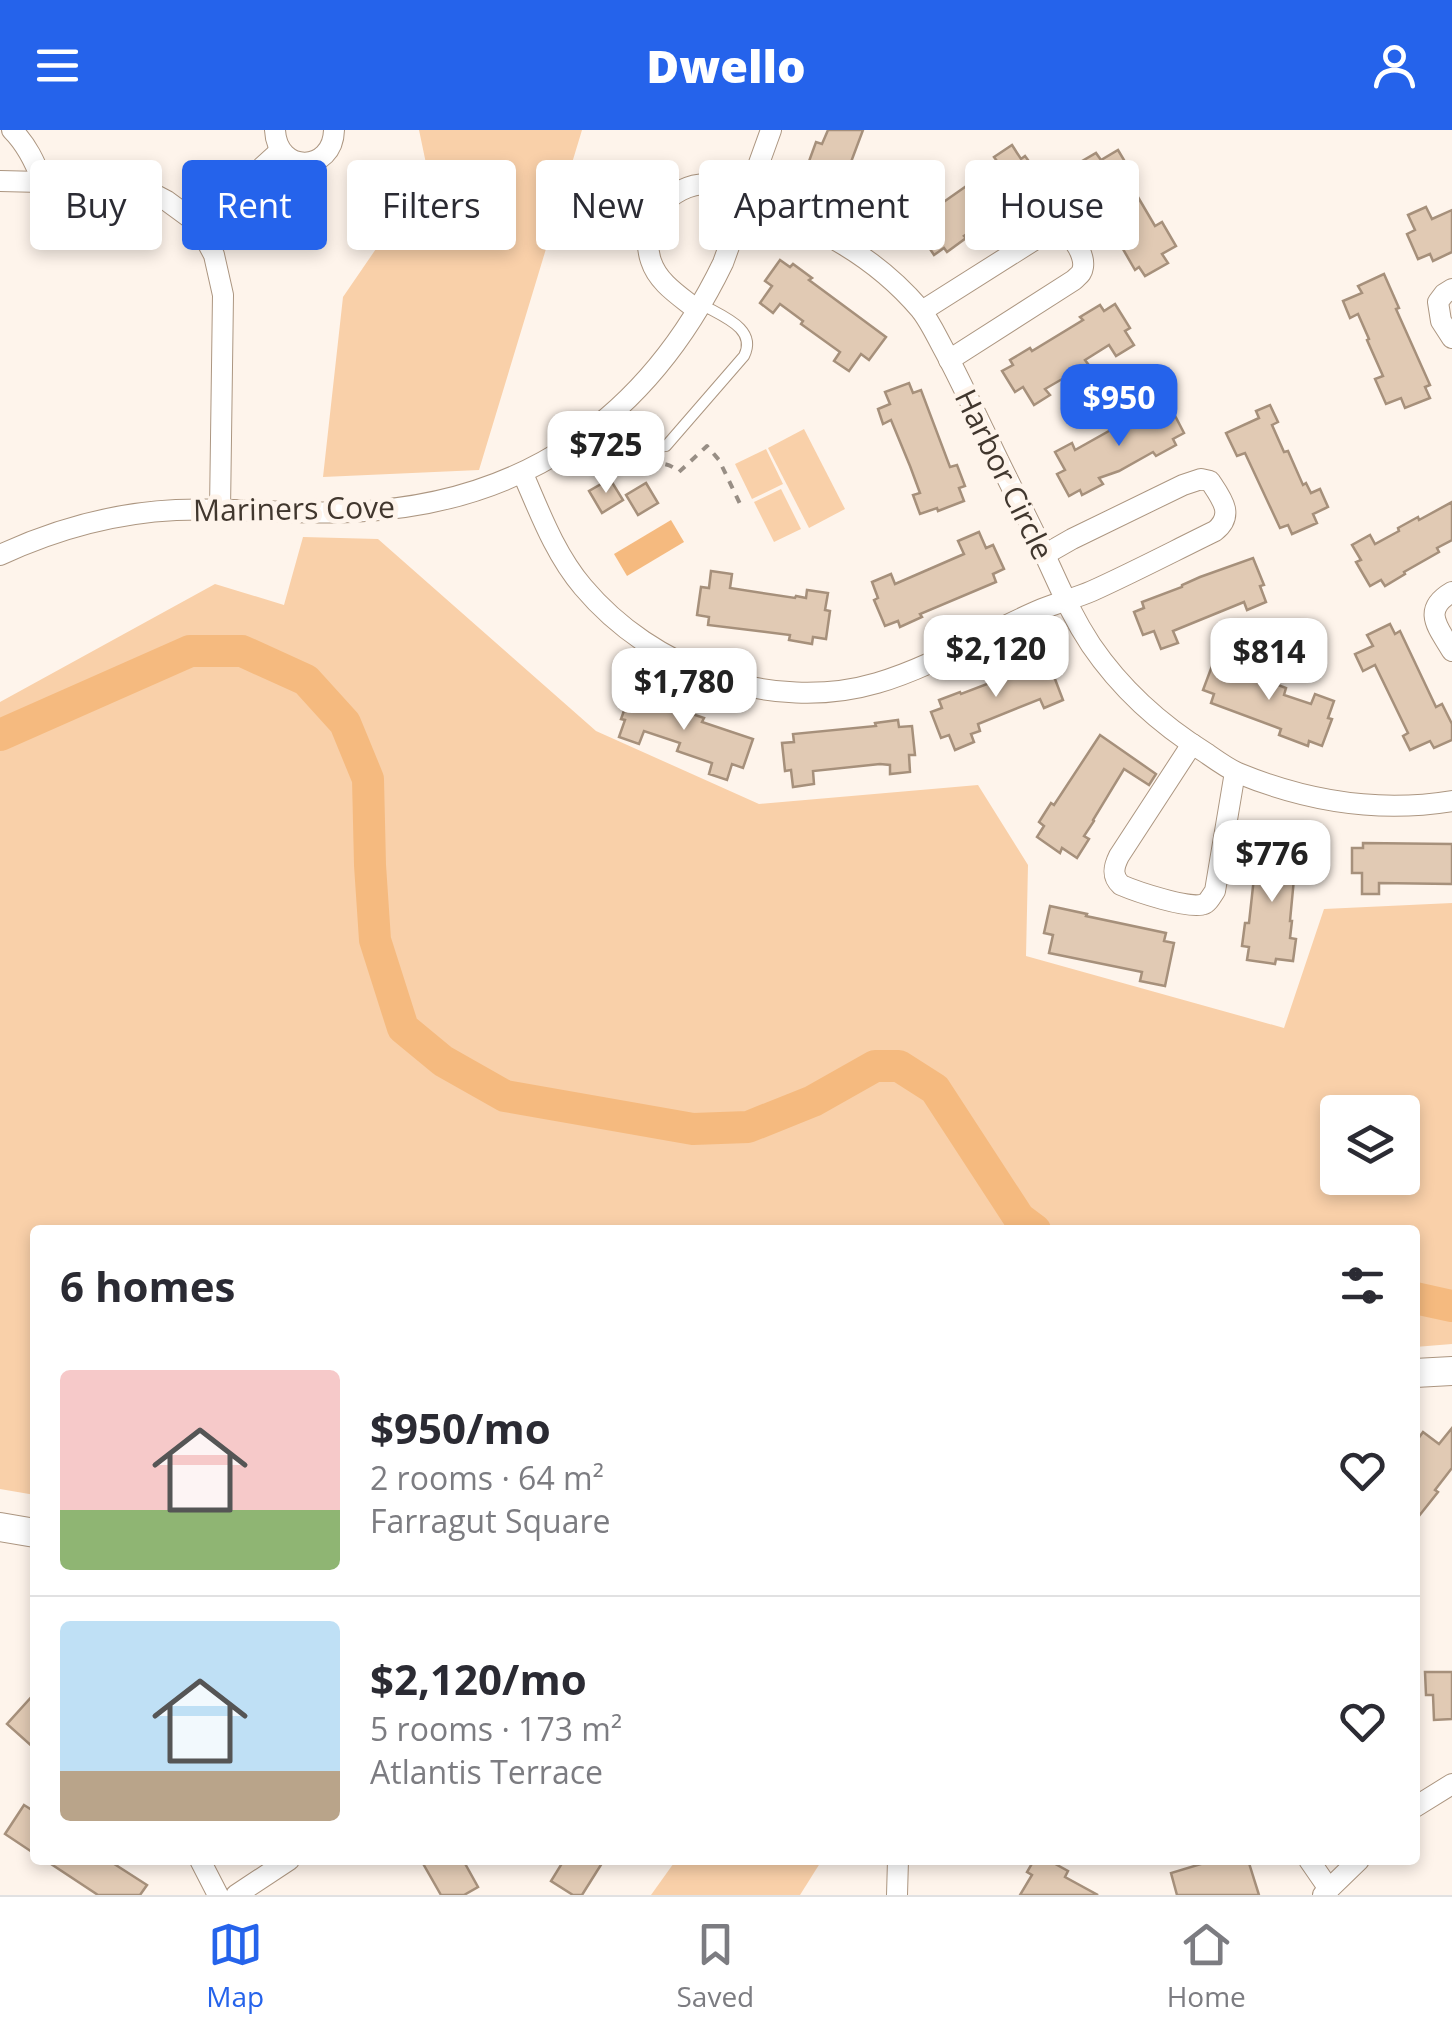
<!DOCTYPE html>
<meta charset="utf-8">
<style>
body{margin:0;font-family:"Open Sans",sans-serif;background:#f7f7f7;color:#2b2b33;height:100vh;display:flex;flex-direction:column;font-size:38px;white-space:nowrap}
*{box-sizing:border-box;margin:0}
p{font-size:32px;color:#7c7c81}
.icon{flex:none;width:55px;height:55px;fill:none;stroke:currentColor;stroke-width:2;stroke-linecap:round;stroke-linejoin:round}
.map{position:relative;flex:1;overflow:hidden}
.drawer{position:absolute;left:30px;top:1095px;width:1390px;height:640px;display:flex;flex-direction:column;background:#fff;border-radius:10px;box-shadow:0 5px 15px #0003}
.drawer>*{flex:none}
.top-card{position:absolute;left:30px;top:30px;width:1392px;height:90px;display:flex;gap:20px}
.controls{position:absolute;left:1320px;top:965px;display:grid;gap:20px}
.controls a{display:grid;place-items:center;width:100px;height:100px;border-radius:10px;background:#fff;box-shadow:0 5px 15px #0003;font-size:50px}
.price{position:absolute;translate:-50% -85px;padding:0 22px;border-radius:20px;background:#fff;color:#222;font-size:32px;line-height:65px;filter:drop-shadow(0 2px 5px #0008)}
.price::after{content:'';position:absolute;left:50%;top:60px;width:30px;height:22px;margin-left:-15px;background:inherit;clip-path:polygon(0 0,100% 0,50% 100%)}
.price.current{background:#2563eb;color:#fff}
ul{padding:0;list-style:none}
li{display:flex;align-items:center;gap:30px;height:250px;padding:0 30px}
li+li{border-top:2px solid #e1e1e2}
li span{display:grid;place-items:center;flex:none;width:280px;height:200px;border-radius:10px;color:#555}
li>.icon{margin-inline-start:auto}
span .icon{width:120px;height:120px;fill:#fffc;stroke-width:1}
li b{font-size:42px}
h2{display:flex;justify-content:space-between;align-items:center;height:120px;padding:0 30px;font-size:42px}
.pill{padding:0 35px;border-radius:10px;background:#fff;box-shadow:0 5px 15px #0003;font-size:35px;line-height:90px}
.pill.current{background:#2563eb;color:#fff}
header{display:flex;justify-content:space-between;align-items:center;height:130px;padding:0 30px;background:#2563eb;color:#fff;font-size:45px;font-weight:800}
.tab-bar{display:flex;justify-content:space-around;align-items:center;height:140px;border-top:2px solid #e1e1e2;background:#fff;font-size:28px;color:#7c7c81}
.tab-bar a{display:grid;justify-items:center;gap:5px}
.tab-bar .current{color:#2563eb}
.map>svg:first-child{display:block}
.green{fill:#f9d0a9;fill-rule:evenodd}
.water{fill:#f5ba7f}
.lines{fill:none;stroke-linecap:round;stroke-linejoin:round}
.river{stroke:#f5ba7f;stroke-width:32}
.building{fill:#e1cab4;stroke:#a6907b;stroke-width:2.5}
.lane-casing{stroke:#ac9681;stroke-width:12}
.street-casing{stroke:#ac9681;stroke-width:22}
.secondary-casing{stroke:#ac9681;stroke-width:30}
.path{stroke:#988e85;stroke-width:4;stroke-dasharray:8 8;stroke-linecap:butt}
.lane{stroke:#fff;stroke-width:10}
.street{stroke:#fff;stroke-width:20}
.secondary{stroke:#fff;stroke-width:28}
.labels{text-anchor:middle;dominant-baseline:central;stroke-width:10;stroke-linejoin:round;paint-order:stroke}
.street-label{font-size:30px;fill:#41372e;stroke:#fef4eb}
</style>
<header><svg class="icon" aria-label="menu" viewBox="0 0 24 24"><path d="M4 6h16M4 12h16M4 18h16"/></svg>Dwello<svg class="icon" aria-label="person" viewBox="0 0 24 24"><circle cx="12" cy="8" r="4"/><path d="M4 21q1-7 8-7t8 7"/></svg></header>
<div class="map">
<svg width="1452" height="1765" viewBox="0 0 1452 1765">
<rect width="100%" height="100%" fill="#fef4eb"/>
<g class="green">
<polygon points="419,0 582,0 479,340 323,347 343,167 428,43"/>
<polygon points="804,299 845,379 809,398 768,318"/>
<polygon points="766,319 783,354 752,369 735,334"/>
<polygon points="781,359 801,399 774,412 754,372"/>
<path d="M303 407 378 409 596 601 759 674 978 655 1028 735 1026 826 1284 898 1324 779 1452 773V1214L1415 1217V1100H35V1365L0 1359V572L215 454 284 475ZM1338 982H1402V1048H1338Z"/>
<polygon points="676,1730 822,1730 800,1765 651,1765"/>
</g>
<polygon class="water" points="671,390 684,412 627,446 614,424"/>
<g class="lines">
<g class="river">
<polyline points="0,605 190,521 242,521 306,550 345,593 368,649 370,735 375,810 403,898 443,931 505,966 693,999 748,997 813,971 875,936 899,936 935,959 1019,1088 1035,1100"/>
<polyline points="1415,1168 1452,1176"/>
</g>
</g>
<g class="building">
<polygon points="828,0 863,0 851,32 862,36 856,52 836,45 832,55 809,46 813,36 808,34 816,12 822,14"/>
<polygon points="1012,15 1021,29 1025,26 1042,49 1031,57 1035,62 1016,76 1013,72 964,106 966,108 947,122 944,118 934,125 920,104 928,99 916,82 931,71 935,78 975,50 978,54 1002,38 994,27"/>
<polygon points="1118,20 1127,35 1119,40 1133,63 1135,62 1155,96 1162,92 1176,116 1162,124 1168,133 1145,146 1139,137 1135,140 1093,67 1091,69 1072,37 1096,23 1101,30"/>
<polygon points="1426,77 1432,89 1452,80 1452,122 1433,131 1430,124 1418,129 1407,104 1415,100 1408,85"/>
<polygon points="780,130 790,137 793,134 812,148 809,150 886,207 869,230 861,224 849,241 834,231 840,222 801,194 803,191 780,174 773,183 760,173 772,156 765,151"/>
<polygon points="1384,144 1399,178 1396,179 1430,255 1425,257 1430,268 1405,278 1401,268 1386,274 1375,249 1383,246 1367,210 1369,209 1358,184 1350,188 1343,171 1362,163 1358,156"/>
<polygon points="1115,174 1130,198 1125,201 1134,215 1116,226 1109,215 1085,230 1088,234 1045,259 1050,265 1034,275 1023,257 1015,262 1002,241 1013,235 1010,230 1030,218 1032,221 1083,190 1080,187 1100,175 1104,181"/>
<polygon points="909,253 913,263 921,260 950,337 957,335 965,356 959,358 964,371 938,381 937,378 920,384 913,365 920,363 910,336 891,290 883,294 878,279 890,274 885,262"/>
<polygon points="1158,266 1166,280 1171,278 1184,303 1173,309 1176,315 1156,326 1153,322 1119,341 1099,348 1103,354 1082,365 1080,360 1069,366 1057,344 1065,340 1055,322 1072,313 1075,320 1118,296 1121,301 1146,287 1140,276"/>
<polygon points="1270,275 1278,292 1272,295 1284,322 1288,321 1303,355 1306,353 1311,363 1320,359 1328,377 1313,384 1317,393 1292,404 1288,395 1280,398 1245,323 1237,326 1226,303 1259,288 1256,281"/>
<polygon points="610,349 623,370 602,383 589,361"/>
<polygon points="646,353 658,373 638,385 626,365"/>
<polygon points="1452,372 1452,410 1437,418 1439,422 1404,442 1405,444 1385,456 1381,450 1370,456 1356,432 1361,430 1352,415 1370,405 1375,414 1399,401 1398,398 1418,387 1419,390"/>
<polygon points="979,402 986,418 993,415 1004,439 993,444 996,452 920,484 922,487 900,497 898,491 885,496 874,470 878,468 872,452 891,444 895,454 964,424 958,411"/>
<polygon points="1253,428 1264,455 1260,456 1266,472 1247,480 1244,472 1173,501 1178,513 1161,519 1154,501 1143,505 1134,482 1144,478 1142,472 1182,457 1182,455 1200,447"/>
<polygon points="711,441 732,444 730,458 795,468 796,466 806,468 807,460 828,463 825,480 830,481 826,509 813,507 812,514 789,510 790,505 708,495 709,487 697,485 701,457 709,458"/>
<polygon points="1390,494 1395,504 1400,501 1436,577 1442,574 1452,594 1452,610 1434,618 1430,611 1410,620 1403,606 1408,603 1375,535 1363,541 1355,524 1373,516 1367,505"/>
<polygon points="1228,523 1246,530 1242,541 1286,558 1284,565 1311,574 1315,564 1334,571 1328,588 1332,589 1322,616 1309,611 1308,616 1279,605 1281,599 1211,573 1214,564 1203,560 1212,536 1222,539"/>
<polygon points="1035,526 1037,532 1047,528 1063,570 1044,578 1040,569 978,594 980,601 971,604 974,612 955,620 949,605 941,608 931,582 942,578 939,570 960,562 961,564 1016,543 1013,534"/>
<polygon points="631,561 644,566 646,561 668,569 666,575 704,588 702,592 753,609 743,638 732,634 727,650 709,644 712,633 677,621 680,613 644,601 639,614 619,607 625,590 621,589"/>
<polygon points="898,590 899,597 912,596 915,625 909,625 910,642 890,644 890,635 880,634 813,641 814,654 793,657 791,640 785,641 782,613 794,612 793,604 876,596 875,593"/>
<polygon points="1100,605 1156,644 1149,655 1124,639 1093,690 1094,691 1084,706 1089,709 1077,728 1062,718 1060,723 1037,707 1044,696 1039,692 1051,673 1054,675"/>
<polygon points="1258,711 1297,717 1290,791 1292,791 1290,808 1296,809 1293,831 1276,829 1275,834 1247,830 1249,817 1242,816 1245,793 1249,793"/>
<polygon points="1363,713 1452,714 1452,754 1379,753 1379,764 1362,764 1362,743 1352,743 1352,718 1363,718"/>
<polygon points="1050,776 1087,784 1086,786 1166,803 1164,811 1174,813 1165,856 1140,851 1142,842 1049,823 1053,805 1044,803"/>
<polygon points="1452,1298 1452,1338 1435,1360 1438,1362 1415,1391 1415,1313 1423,1302 1439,1314"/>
<polygon points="1425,1542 1452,1542 1452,1589 1434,1590 1433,1565 1426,1565"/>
<polygon points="35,1563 35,1619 7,1594"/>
<polygon points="24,1675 35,1682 35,1724 5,1704"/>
<polygon points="45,1730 108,1730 147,1755 140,1765 98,1765"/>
<polygon points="421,1730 463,1730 478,1757 464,1765 441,1765"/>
<polygon points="564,1730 604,1730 582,1765 573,1765 551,1751"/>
<polygon points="1034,1730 1048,1730 1068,1741 1065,1747 1098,1765 1020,1765 1032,1745 1027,1742"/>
<polygon points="1214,1730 1248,1730 1259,1765 1177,1765 1171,1743"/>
</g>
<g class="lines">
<g class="lane-casing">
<path id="lane" d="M616 280C630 296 643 321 666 316L744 226C758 198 721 186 701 174"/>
</g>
<g class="street-casing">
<g id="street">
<path d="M12 0C27 15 35 32 42 51"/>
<path d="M275 0C277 44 333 43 334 0"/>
<polyline points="0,51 124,54 148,61 167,71 197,93 214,125 223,165 220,380"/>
<polyline points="197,93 214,81 280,21"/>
<polyline points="1452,159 1444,164 1438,172 1441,191 1452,208"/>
<path d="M697 180C680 166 658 153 651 131 638 93 669 53 709 54 719 54 728 59 737 63 808 95 867 117 920 179 929 190 936 205 943 218 960 249 974 281 990 313 1007 349 1026 385 1043 421 1059 455 1070 483 1091 515 1121 559 1161 595 1206 623 1216 630 1227 638 1238 643 1306 671 1379 683 1452 671"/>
<path d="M922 181 1039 107C1044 105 1049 101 1055 100 1070 99 1085 124 1083 137 1082 144 1079 145 1074 150L949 230"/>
<path d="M523 344C540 383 555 424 583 457 652 539 771 584 877 553 935 536 987 502 1042 479 1059 472 1076 468 1092 461 1134 442 1174 421 1215 401 1235 385 1222 369 1210 351L1201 349 1183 355 1072 409 1044 425"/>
<path d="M0 425C56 399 114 383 176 380 234 377 293 385 351 382 524 375 648 288 723 133L771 0"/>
<path d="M1452 462C1421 480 1438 497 1452 521"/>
<path d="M1192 614 1119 726C1114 736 1111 746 1121 755 1135 761 1190 780 1204 774 1208 773 1212 765 1215 761L1235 642"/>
<polyline points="1415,1677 1452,1654"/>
<polyline points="200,1730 218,1765"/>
<polyline points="1309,1730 1329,1759"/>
<polyline points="236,1765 289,1730"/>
<polyline points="897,1765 898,1730"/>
<polyline points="1323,1765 1359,1730"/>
</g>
</g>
<g class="secondary-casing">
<g id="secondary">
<polyline points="1415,1243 1452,1241"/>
<polyline points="0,1397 35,1403"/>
</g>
</g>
<path class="path" d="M650 330C663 336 667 331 679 342L707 316 719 330 743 380"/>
<use href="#lane" class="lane"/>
<use href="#street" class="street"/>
<use href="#secondary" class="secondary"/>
</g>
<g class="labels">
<g class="street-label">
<text transform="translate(1005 344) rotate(64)">Harbor Circle</text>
<text transform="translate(294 378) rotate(-1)">Mariners Cove</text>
</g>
</g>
</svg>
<div class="controls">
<a><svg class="icon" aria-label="layers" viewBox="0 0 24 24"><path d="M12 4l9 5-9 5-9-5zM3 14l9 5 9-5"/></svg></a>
</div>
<b class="price current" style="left:1119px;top:319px">$950</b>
<b class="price" style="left:606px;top:366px">$725</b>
<b class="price" style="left:996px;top:570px">$2,120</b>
<b class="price" style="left:1269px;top:573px">$814</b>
<b class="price" style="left:684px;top:603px">$1,780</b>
<b class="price" style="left:1272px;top:775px">$776</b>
<div class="top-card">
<a class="pill">Buy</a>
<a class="pill current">Rent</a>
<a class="pill">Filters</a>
<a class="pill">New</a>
<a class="pill">Apartment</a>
<a class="pill">House</a>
</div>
<section class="drawer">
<h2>6 homes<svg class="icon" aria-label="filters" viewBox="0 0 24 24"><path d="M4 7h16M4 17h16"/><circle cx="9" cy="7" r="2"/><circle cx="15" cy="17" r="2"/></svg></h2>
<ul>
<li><span style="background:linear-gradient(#f6c9c9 70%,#8fb573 0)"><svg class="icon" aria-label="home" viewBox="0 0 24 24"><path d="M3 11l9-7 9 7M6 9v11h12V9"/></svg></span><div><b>$950/mo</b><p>2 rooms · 64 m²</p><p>Farragut Square</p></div><svg class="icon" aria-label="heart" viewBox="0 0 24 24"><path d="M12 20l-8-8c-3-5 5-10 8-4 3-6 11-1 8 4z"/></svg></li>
<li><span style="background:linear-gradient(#bfe0f5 75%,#b9a48a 0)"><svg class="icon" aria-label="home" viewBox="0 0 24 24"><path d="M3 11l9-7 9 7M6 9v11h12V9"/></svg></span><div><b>$2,120/mo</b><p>5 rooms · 173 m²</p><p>Atlantis Terrace</p></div><svg class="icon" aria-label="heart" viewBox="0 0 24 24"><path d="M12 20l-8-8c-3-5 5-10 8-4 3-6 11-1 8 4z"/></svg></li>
</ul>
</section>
</div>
<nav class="tab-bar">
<a class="current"><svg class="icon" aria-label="map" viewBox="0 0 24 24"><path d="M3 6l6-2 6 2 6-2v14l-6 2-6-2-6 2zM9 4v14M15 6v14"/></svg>Map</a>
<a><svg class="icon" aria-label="saved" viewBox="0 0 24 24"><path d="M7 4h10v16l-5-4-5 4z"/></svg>Saved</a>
<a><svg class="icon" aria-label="home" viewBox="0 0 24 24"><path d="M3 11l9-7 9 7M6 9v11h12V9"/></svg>Home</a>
</nav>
